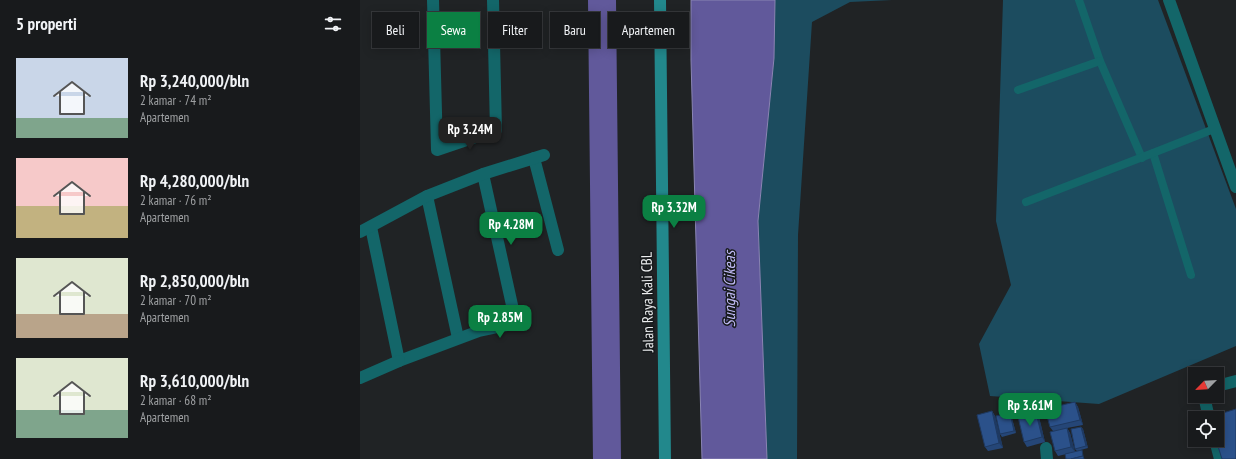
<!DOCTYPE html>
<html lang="id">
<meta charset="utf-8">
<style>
body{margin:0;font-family:"PT Sans Narrow",sans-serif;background:#252729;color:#f1f3f6;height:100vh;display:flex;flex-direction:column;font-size:15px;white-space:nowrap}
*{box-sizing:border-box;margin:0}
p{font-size:13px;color:#9fa1a3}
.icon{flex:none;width:22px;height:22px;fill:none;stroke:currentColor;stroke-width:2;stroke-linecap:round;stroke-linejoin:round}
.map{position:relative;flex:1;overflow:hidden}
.panel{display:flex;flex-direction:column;background:#181a1c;width:360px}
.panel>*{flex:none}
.top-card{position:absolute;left:12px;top:12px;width:380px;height:36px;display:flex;gap:8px}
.needle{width:26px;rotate:246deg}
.fabs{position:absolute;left:828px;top:367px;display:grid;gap:8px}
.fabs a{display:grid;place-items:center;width:36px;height:36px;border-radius:0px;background:#181a1c;box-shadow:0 2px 10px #0003,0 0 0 1px #36383b;font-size:20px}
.price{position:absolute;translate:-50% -34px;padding:0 9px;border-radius:8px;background:#0b8043;color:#fff;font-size:13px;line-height:26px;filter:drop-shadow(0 1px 2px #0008)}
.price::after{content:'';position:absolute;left:50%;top:24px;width:12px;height:9px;margin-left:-6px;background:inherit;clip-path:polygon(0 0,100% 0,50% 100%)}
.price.selected{background:#222;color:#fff}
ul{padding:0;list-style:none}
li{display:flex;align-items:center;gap:12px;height:100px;padding:0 16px}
li span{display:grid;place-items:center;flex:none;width:112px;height:80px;border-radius:0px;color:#555}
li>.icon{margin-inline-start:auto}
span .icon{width:48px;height:48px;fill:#fffc;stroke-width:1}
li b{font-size:17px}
h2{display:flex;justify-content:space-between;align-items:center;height:48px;padding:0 16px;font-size:17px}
.chip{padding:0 14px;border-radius:0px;background:#181a1c;box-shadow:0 2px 10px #0003,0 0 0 1px #36383b;font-size:14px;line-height:36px}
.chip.selected{background:#0b8043;color:#fff}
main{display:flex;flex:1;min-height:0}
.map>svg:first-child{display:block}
.green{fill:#1c4c5f}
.water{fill:#61599b;stroke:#8a85b4}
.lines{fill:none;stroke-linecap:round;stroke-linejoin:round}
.river{stroke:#61599b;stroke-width:28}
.lane{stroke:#136669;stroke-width:8}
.street{stroke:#136669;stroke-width:12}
.secondary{stroke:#22888c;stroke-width:12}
.wall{fill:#254677}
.shaded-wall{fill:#1e3961}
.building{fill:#2b518a;stroke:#1e3961}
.labels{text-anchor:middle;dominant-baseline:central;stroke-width:3;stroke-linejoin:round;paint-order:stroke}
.street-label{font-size:15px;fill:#ebedee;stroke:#171a1c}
.water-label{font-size:16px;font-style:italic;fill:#bfbaf4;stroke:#171a1c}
</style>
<main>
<section class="panel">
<h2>5 properti<svg class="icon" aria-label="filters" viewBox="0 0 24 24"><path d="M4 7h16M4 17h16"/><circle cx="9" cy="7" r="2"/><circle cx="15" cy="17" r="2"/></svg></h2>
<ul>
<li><span style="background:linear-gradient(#c9d6e8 75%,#7fa58c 0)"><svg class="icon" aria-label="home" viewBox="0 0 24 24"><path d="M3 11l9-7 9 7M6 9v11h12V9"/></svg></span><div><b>Rp 3,240,000/bln</b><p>2 kamar · 74 m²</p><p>Apartemen</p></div></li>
<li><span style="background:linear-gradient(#f6c9c9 60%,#c2b280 0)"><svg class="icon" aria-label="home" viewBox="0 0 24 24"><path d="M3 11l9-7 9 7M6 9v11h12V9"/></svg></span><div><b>Rp 4,280,000/bln</b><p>2 kamar · 76 m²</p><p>Apartemen</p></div></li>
<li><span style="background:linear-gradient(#dfe7d0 70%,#b9a48a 0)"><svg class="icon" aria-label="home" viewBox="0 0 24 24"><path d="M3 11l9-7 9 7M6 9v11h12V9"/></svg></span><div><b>Rp 2,850,000/bln</b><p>2 kamar · 70 m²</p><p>Apartemen</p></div></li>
<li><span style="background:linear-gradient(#dfe7d0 65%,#7fa58c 0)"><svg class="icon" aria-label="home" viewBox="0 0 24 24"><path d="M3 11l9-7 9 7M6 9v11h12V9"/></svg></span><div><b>Rp 3,610,000/bln</b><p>2 kamar · 68 m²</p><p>Apartemen</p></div></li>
</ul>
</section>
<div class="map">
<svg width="876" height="459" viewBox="0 0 876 459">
<rect width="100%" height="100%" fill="#202325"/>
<g class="green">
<polygon points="415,0 532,0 490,2 452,22 438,235 437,459 407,459 398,221 414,58"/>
<polygon points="643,0 798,0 876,209 876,346 739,404 630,396 619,344 651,285 636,221"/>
</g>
<polygon class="water" points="331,0 415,0 414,58 398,221 407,459 342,459 331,60"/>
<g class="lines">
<polyline class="river" points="242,0 247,459"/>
<g class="lane">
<polyline points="719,0 740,61 782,158"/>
<polyline points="658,90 740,61"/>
<polyline points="793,153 831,275"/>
<polyline points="666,202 793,153 854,129"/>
</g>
<g class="street">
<polyline points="73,0 77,150 136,130 133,0"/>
<polyline points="809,0 876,187"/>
<polyline points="174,158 198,250"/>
<polyline points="67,196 98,338"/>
<polyline points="11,227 39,361 119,331 156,323 123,174"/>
<polyline points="0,232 67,196 123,174 184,155"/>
<polyline points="0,378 39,361"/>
<polyline points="857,386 876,381"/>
<polyline points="844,396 849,418"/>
<polyline points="855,440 860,459"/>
<polyline points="686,448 687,459"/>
</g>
<polyline class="secondary" points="300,0 305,459"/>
</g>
<g class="wall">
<polygon points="715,402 718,407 723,425 707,428 710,433 715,452 698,456 695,451 693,431 690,427"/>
<polygon points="632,411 635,416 643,448 628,451 625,447"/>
<polygon points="651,415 656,433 642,437 640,434"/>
<polygon points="679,417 685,442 667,447 664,442"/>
<polygon points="721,427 723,429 728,448 717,451 715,449"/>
</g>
<g class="shaded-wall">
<polygon points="715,402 718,407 723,425 720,420"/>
<polygon points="632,411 635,416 643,448 639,443"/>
<polygon points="650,413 651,415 656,433 654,431"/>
<polygon points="676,413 679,417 685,442 682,437"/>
<polygon points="721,427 723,429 728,448 726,446"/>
<polygon points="707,428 710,433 715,452 711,447"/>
</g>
<g class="building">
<polygon points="715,402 720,420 690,427 685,409"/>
<polygon points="876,409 876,459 862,459 856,440 857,440 857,418 850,418 850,417"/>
<polygon points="632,411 639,443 625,447 617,415"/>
<polygon points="650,413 654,431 640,434 636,416"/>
<polygon points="676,413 682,437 664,442 658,417"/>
<polygon points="721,427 726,446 715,449 711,429"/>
<polygon points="707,428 711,447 695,451 690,432"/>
<polygon points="722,450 723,456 711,459 706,459 705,454"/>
<polygon points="723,456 724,459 711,459"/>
</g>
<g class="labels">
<g class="street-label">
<text transform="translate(287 302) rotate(-91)">Jalan Raya Kali CBL</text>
</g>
<g class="water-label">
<text transform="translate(369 289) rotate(-90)">Sungai Cikeas</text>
</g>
</g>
</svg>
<div class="fabs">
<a><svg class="needle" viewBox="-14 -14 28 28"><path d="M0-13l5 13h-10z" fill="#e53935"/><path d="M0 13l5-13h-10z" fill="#9fa1a3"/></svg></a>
<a><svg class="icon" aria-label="locate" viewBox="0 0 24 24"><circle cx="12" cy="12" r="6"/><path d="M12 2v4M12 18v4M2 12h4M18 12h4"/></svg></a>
</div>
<b class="price selected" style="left:110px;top:151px">Rp 3.24M</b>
<b class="price" style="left:314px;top:229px">Rp 3.32M</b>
<b class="price" style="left:151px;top:246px">Rp 4.28M</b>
<b class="price" style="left:140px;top:339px">Rp 2.85M</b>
<b class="price" style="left:670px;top:427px">Rp 3.61M</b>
<div class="top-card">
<a class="chip">Beli</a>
<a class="chip selected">Sewa</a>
<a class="chip">Filter</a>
<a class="chip">Baru</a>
<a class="chip">Apartemen</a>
</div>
</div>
</main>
